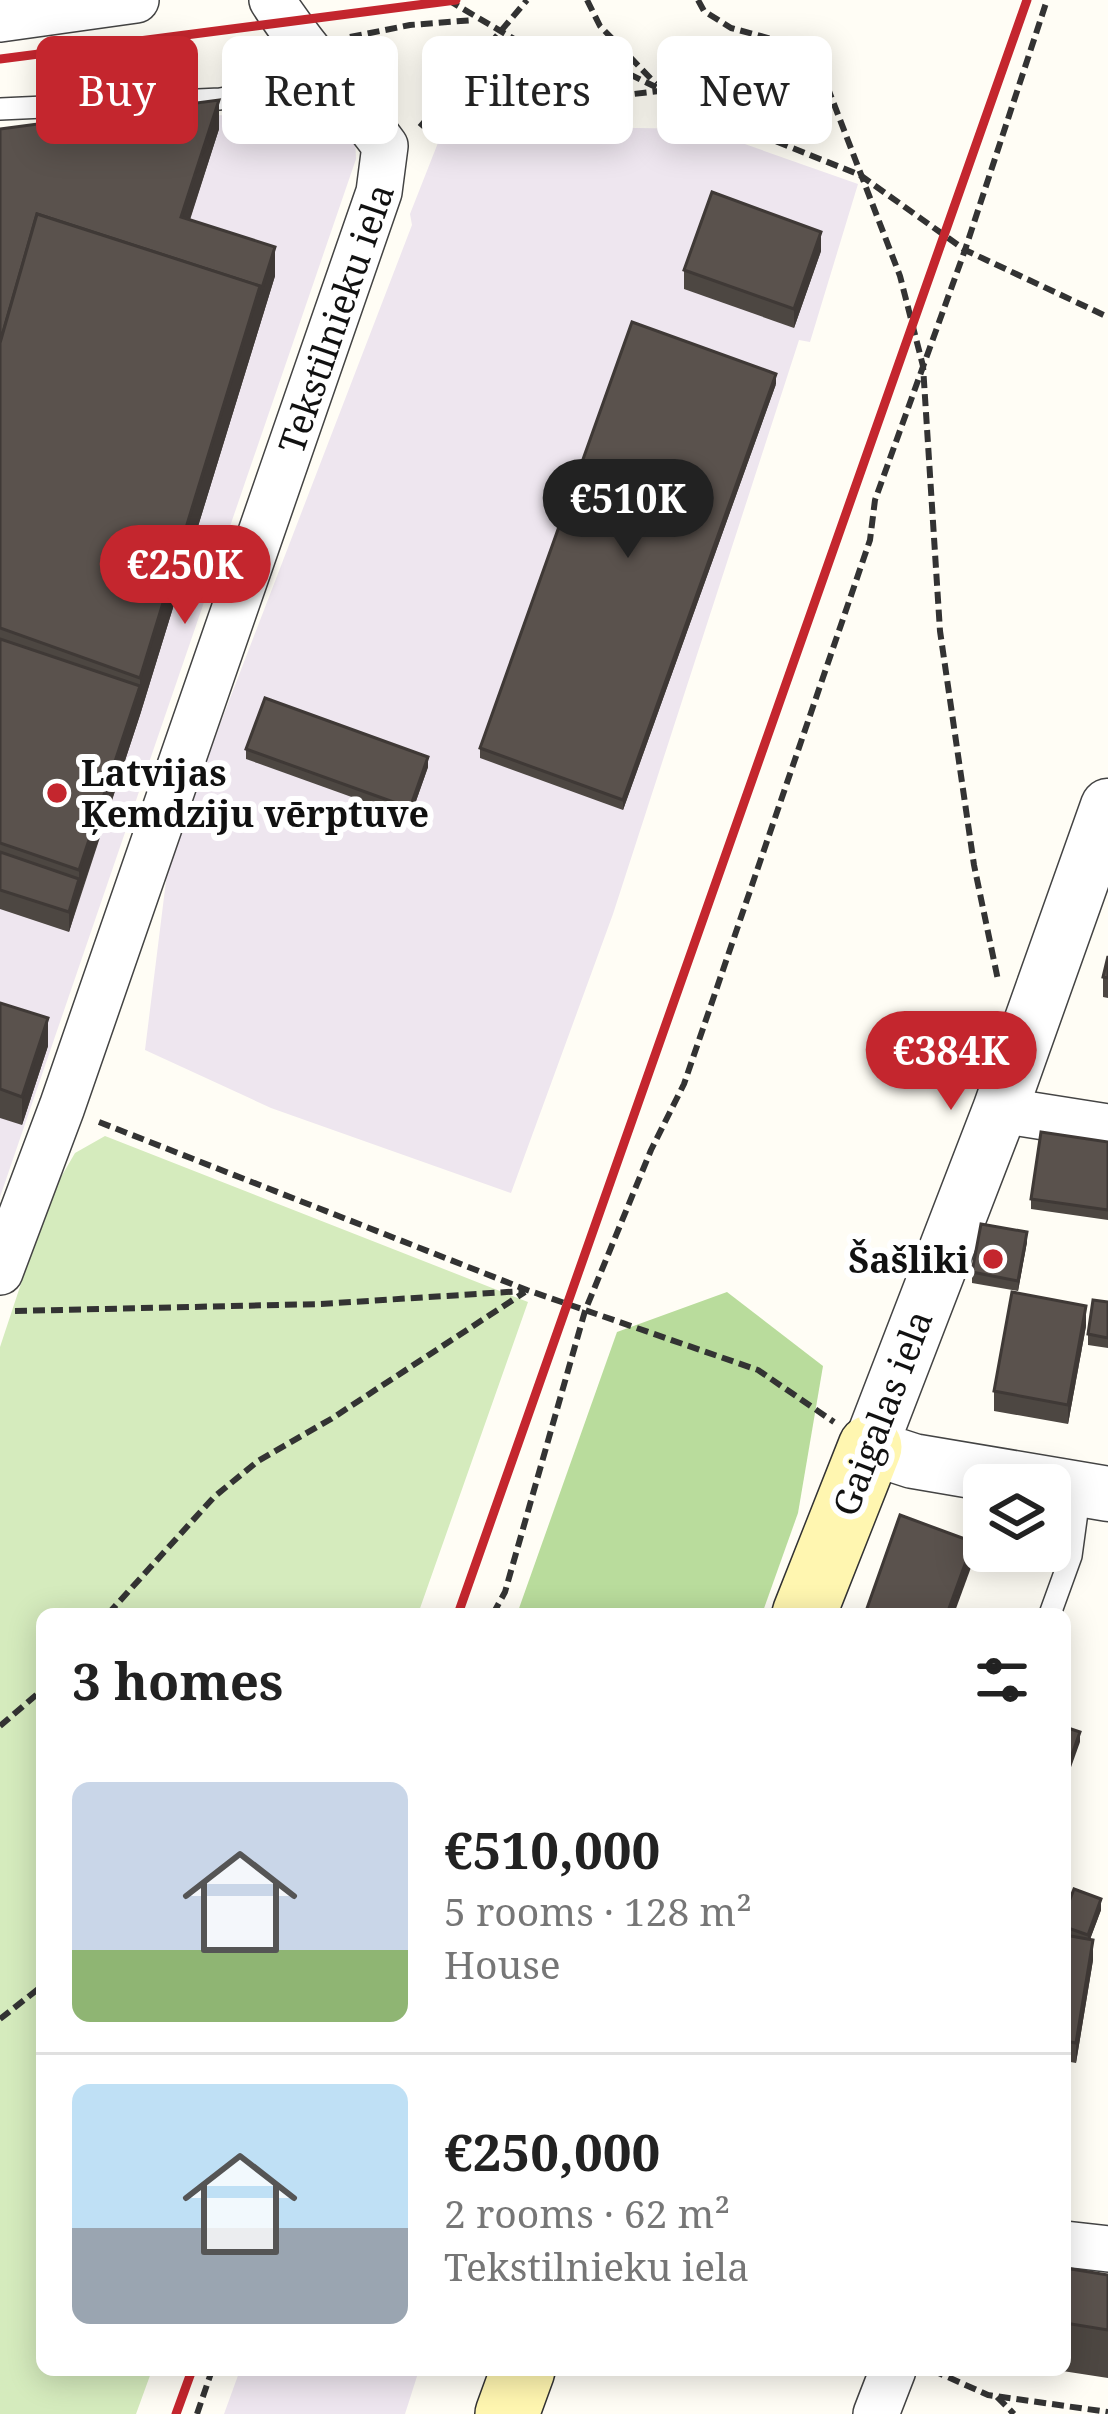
<!DOCTYPE html>
<meta charset="utf-8">
<style>
body{margin:0;font-family:"Noto Serif",serif;background:#f2f2f2;color:#222;height:100vh;display:flex;flex-direction:column;font-size:45px;white-space:nowrap}
*{box-sizing:border-box;margin:0}
p{font-size:39px;color:#767676}
.icon{flex:none;width:66px;height:66px;fill:none;stroke:currentColor;stroke-width:2;stroke-linecap:round;stroke-linejoin:round}
.map{position:relative;flex:1;overflow:hidden}
.panel{position:absolute;left:36px;top:1608px;width:1035px;height:768px;display:flex;flex-direction:column;background:#fff;border-radius:18px;box-shadow:0 6px 30px #0003}
.panel>*{flex:none}
.top-card{position:absolute;left:36px;top:36px;width:1038px;height:108px;display:flex;gap:24px}
.tools{position:absolute;left:963px;top:1464px;display:grid;gap:24px}
.tools a{display:grid;place-items:center;width:108px;height:108px;border-radius:18px;background:#fff;box-shadow:0 6px 30px #0003;font-size:60px}
.price{position:absolute;translate:-50% -102px;padding:0 27px;border-radius:42px;background:#c4262e;color:#fff;font-size:39px;line-height:78px;filter:drop-shadow(0 3px 6px #0008)}
.price::after{content:'';position:absolute;left:50%;top:72px;width:36px;height:27px;margin-left:-18px;background:inherit;clip-path:polygon(0 0,100% 0,50% 100%)}
.price.active{background:#222;color:#fff}
ul{padding:0;list-style:none}
li{display:flex;align-items:center;gap:36px;height:300px;padding:0 36px}
li+li{border-top:3px solid #e0e0e0}
li span{display:grid;place-items:center;flex:none;width:336px;height:240px;border-radius:18px;color:#555}
li>.icon{margin-inline-start:auto}
span .icon{width:144px;height:144px;fill:#fffc;stroke-width:1}
li b{font-size:51px}
h2{display:flex;justify-content:space-between;align-items:center;height:144px;padding:0 36px;font-size:51px}
.chip{padding:0 42px;border-radius:18px;background:#fff;box-shadow:0 6px 30px #0003;font-size:42px;line-height:108px}
.chip.active{background:#c4262e;color:#fff}
.map>svg:first-child{display:block}
.industrial{fill:#eee6ef}
.green{fill:#d5ebbd}
.forest{fill:#b9dc9c}
.lines{fill:none;stroke-linecap:round;stroke-linejoin:round}
.service-casing{stroke:#444;stroke-width:24}
.minor-casing{stroke:#444;stroke-width:48}
.tertiary-casing{stroke:#444;stroke-width:57}
.secondary-casing{stroke:#333;stroke-width:66}
.path{stroke:#333;stroke-width:6;stroke-dasharray:12 6;stroke-linecap:butt}
.service{stroke:#fff;stroke-width:21}
.minor{stroke:#fff;stroke-width:45}
.tertiary{stroke:#fff;stroke-width:54}
.secondary{stroke:#fff6b0;stroke-width:63}
.rail{stroke:#c4262e;stroke-width:9}
.wall{fill:#4d4742}
.shaded-wall{fill:#3f3936}
.building{fill:#5a524d;stroke:#3f3936;stroke-width:3}
.poi-dot{fill:#c4262e;stroke:#fff;stroke-width:4.5}
.labels{text-anchor:middle;dominant-baseline:central;stroke-width:12;stroke-linejoin:round;paint-order:stroke}
.street-label{font-size:36px;fill:#111;stroke:#fff}
.poi-label{font-size:36px;font-weight:bold;fill:#111;stroke:#fff;text-anchor:start}
</style>
<div class="map">
<svg width="1108" height="2414" viewBox="0 0 1108 2414">
<rect width="100%" height="100%" fill="#fffdf5"/>
<g class="industrial">
<polygon points="192,115 330,116 355,137 356,159 0,1197 0,136"/>
<polygon points="445,125 702,129 858,184 810,342 799,340 613,914 511,1193 271,1108 145,1050 169,857 412,225 410,214"/>
<polygon points="240,2370 419,2370 405,2414 224,2414"/>
</g>
<polygon class="green" points="105,1136 528,1302 418,1614 42,1614 42,2370 152,2370 136,2414 0,2414 0,1347 50,1196 75,1153"/>
<polygon class="forest" points="727,1292 823,1366 798,1513 762,1614 517,1614 617,1332"/>
<g class="lines">
<g class="service-casing">
<g id="service">
<polyline points="0,109 220,99 270,90 319,64"/>
<polyline points="1050,1614 1071,1556 1080,1490"/>
</g>
</g>
<g class="minor-casing">
<g id="minor">
<polyline points="0,19 136,0"/>
<polyline points="1000,1110 1108,1127"/>
<path id="s1" d="M0 1272 62 1107 379 192 385 146C349 96 305 52 272 0"/>
<polyline points="1065,2244 1108,2249"/>
<polyline points="876,2414 893,2370"/>
</g>
</g>
<g class="tertiary-casing">
<polyline id="tertiary" points="1108,806 1000,1110 870,1447 913,1461 1108,1494"/>
</g>
<g class="secondary-casing">
<g id="secondary">
<polyline points="804,1614 870,1447"/>
<polyline points="507,2414 523,2370"/>
</g>
</g>
<g class="path">
<polyline points="448,0 531,49 623,71 725,121 860,175 965,250 1108,317"/>
<polyline points="587,0 600,26 656,84"/>
<polyline points="698,0 704,11 731,28 783,42 824,78 900,276 923,366 940,631 974,865 998,980"/>
<polyline points="350,37 410,25 474,20"/>
<polyline points="438,105 490,111 659,91"/>
<polyline points="420,127 527,0"/>
<polyline points="99,1122 527,1290 758,1370 834,1422"/>
<polyline points="15,1311 321,1304 523,1291"/>
<polyline points="108,1614 214,1497 258,1461 331,1419 525,1292"/>
<polyline points="493,1614 505,1592 585,1311 651,1150 684,1084 870,540 875,500 965,250 1047,0"/>
<polyline points="0,1726 42,1690"/>
<polyline points="0,2019 42,1986"/>
<polyline points="932,2370 988,2395 1108,2412"/>
<polyline points="997,2397 1014,2414"/>
<polyline points="197,2414 212,2370"/>
</g>
<use href="#service" class="service"/>
<use href="#minor" class="minor"/>
<use href="#tertiary" class="tertiary"/>
<use href="#secondary" class="secondary"/>
<g class="rail">
<polyline points="0,59 456,0"/>
<polyline points="458,1614 1027,0"/>
<polyline points="176,2414 192,2370"/>
</g>
</g>
<g class="wall">
<polygon points="0,129 219,129 190,220 275,276 140,715 69,932 0,909"/>
<polygon points="821,251 794,328 684,289 684,270"/>
<polygon points="776,384 623,810 480,758 480,748"/>
<polygon points="246,749 428,767 410,818 246,759"/>
<polygon points="1108,956 1108,998 1103,997 1103,977"/>
<polygon points="0,1003 48,1046 22,1125 0,1118"/>
<polygon points="1108,1142 1108,1220 1031,1209 1031,1199"/>
<polygon points="1027,1242 1018,1291 972,1283 972,1272"/>
<polygon points="1108,1302 1108,1348 1088,1345 1088,1334"/>
<polygon points="1086,1326 1068,1424 994,1411 994,1391"/>
<polygon points="1101,1910 1090,1939 1093,1960 1076,2063 1065,2061 1065,1912"/>
<polygon points="1065,2268 1108,2275 1108,2378 1056,2370 1065,2370"/>
</g>
<g class="shaded-wall">
<polygon points="219,100 219,129 181,246 181,217"/>
<polygon points="821,232 821,251 794,328 794,309"/>
<polygon points="275,247 275,276 140,715 140,678 260,286"/>
<polygon points="776,374 776,384 623,810 623,800"/>
<polygon points="140,686 140,715 79,899 79,870"/>
<polygon points="428,757 428,767 410,818 410,808"/>
<polygon points="79,879 79,899 69,932 69,912"/>
<polygon points="48,1018 48,1046 22,1125 22,1097"/>
<polygon points="1027,1232 1027,1242 1018,1291 1018,1281"/>
<polygon points="1086,1306 1086,1326 1068,1424 1068,1405"/>
<polygon points="973,1542 973,1562 954,1614 947,1614"/>
<polygon points="1080,1732 1080,1742 1065,1784 1065,1774"/>
<polygon points="1101,1899 1101,1910 1088,1945 1088,1935"/>
<polygon points="1093,1940 1093,1960 1076,2063 1076,2043"/>
</g>
<g class="building">
<polygon points="219,100 181,217 275,247 260,294 260,286 37,214 0,343 0,129"/>
<polygon points="712,192 821,232 794,309 684,270"/>
<polygon points="37,214 260,286 140,678 0,628 0,343"/>
<polygon points="632,322 776,374 623,800 480,748"/>
<polygon points="0,639 140,686 79,870 0,843"/>
<polygon points="265,698 428,757 410,808 246,749"/>
<polygon points="0,852 79,879 69,912 0,890"/>
<polygon points="1108,956 1108,978 1103,977"/>
<polygon points="0,1003 48,1018 22,1097 0,1089"/>
<polygon points="1041,1132 1108,1142 1108,1210 1031,1199"/>
<polygon points="981,1224 1027,1232 1018,1281 972,1272"/>
<polygon points="1012,1292 1086,1306 1068,1405 994,1391"/>
<polygon points="1093,1300 1108,1302 1108,1338 1088,1334"/>
<polygon points="900,1515 973,1542 947,1614 865,1614"/>
<polygon points="1065,1727 1080,1732 1065,1774"/>
<polygon points="1074,1889 1101,1899 1088,1935 1065,1927 1065,1912"/>
<polygon points="1065,1935 1093,1940 1076,2043 1065,2041"/>
<polygon points="1065,2268 1108,2275 1108,2330 1065,2323"/>
</g>
<g class="poi-dot">
<circle cx="57" cy="793" r="12"/>
<circle cx="993" cy="1259" r="12"/>
</g>
<g class="labels">
<g class="street-label">
<text stroke="none"><textPath href="#s1" startOffset="1011">Tekstilnieku iela</textPath></text>
<text transform="translate(882 1413) rotate(-69)">Gaigalas iela</text>
</g>
<g class="poi-label">
<text x="81" y="772">Latvijas<tspan x="81" dy="41">Ķemdziju vērptuve</tspan></text>
<text x="969" y="1259" text-anchor="end">Šašliki</text>
</g>
</g>
</svg>
<div class="tools">
<a><svg class="icon" aria-label="layers" viewBox="0 0 24 24"><path d="M12 4l9 5-9 5-9-5zM3 14l9 5 9-5"/></svg></a>
</div>
<b class="price active" style="left:628px;top:561px">€510K</b>
<b class="price" style="left:185px;top:627px">€250K</b>
<b class="price" style="left:951px;top:1113px">€384K</b>
<div class="top-card">
<a class="chip active">Buy</a>
<a class="chip">Rent</a>
<a class="chip">Filters</a>
<a class="chip">New</a>
</div>
<section class="panel">
<h2>3 homes<svg class="icon" aria-label="filters" viewBox="0 0 24 24"><path d="M4 7h16M4 17h16"/><circle cx="9" cy="7" r="2"/><circle cx="15" cy="17" r="2"/></svg></h2>
<ul>
<li><span style="background:linear-gradient(#c9d6e8 70%,#8fb573 0)"><svg class="icon" aria-label="home" viewBox="0 0 24 24"><path d="M3 11l9-7 9 7M6 9v11h12V9"/></svg></span><div><b>€510,000</b><p>5 rooms · 128 m²</p><p>House</p></div></li>
<li><span style="background:linear-gradient(#bfe0f5 60%,#9aa5b1 0)"><svg class="icon" aria-label="home" viewBox="0 0 24 24"><path d="M3 11l9-7 9 7M6 9v11h12V9"/></svg></span><div><b>€250,000</b><p>2 rooms · 62 m²</p><p>Tekstilnieku iela</p></div></li>
</ul>
</section>
</div>
